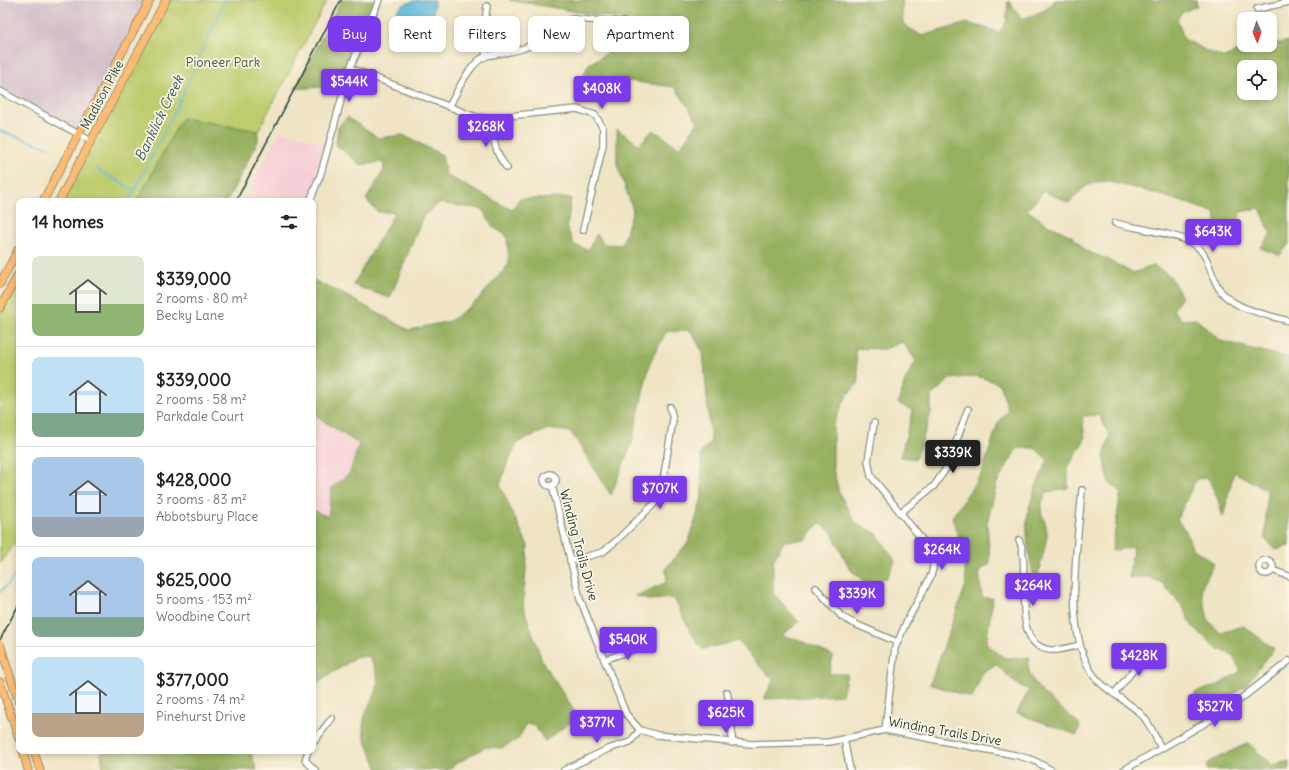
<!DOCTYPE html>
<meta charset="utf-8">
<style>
body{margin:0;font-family:Delius,sans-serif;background:#f6f6f6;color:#202124;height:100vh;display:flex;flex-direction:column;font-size:15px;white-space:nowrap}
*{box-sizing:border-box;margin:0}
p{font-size:13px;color:#757577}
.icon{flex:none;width:22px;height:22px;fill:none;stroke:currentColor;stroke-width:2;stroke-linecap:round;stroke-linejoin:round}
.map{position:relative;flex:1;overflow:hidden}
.sheet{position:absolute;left:16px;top:198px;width:300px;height:556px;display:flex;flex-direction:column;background:#fff;border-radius:8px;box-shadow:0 2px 6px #0003}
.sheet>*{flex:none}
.top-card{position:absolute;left:328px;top:16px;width:380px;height:36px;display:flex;gap:8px}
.needle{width:26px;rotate:178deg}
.controls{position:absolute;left:1237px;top:12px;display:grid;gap:8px}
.controls a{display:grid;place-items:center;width:40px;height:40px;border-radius:8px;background:#fff;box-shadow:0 2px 6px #0003;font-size:20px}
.price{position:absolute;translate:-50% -34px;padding:0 9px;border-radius:4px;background:#7c3aed;color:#fff;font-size:13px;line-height:26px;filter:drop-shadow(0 1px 2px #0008)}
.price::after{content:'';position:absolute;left:50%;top:24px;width:12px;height:9px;margin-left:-6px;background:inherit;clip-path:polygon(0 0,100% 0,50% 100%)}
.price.current{background:#222;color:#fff}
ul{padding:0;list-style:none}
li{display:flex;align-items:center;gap:12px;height:100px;padding:0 16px}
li+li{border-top:1px solid #e0e0e0}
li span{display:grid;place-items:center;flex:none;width:112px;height:80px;border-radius:8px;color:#555}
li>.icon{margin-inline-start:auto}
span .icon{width:48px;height:48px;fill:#fffc;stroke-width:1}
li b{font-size:17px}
h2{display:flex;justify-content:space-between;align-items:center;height:48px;padding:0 16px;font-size:17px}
.pill{padding:0 14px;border-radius:8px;background:#fff;box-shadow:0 2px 6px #0003;font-size:14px;line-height:36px}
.pill.current{background:#7c3aed;color:#fff}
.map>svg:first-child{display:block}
.built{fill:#f6cfd6}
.industrial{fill:#d1bdc9}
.green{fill:#bdcc6e;stroke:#6e8451}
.forest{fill:#96b061;stroke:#5a764a;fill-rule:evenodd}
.water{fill:#5ebadc;stroke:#3e7c88}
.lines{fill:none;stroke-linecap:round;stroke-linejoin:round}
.stream{stroke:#5ebadc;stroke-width:1.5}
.minor-casing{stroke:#87907c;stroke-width:8}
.major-casing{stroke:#87907c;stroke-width:9}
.minor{stroke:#fff;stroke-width:5.5}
.major{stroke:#ffbb71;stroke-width:7}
.rail{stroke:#1f3d34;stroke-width:1.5}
.major-bridge-casing{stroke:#87907c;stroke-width:9;stroke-linecap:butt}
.major-bridge{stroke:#ffbb71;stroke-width:7}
.labels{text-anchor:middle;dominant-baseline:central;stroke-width:3.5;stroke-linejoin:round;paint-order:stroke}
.park-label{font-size:13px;fill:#3f5a40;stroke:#fcf5e5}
.street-label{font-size:13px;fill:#1f3d34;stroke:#fcf5e5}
.water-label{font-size:14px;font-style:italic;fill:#2f5c5e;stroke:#fcf5e5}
</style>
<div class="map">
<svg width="1289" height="770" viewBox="0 0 1289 770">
<rect width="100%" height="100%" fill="#fcf5e5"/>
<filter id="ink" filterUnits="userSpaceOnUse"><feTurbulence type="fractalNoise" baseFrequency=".025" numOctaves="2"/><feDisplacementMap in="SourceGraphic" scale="8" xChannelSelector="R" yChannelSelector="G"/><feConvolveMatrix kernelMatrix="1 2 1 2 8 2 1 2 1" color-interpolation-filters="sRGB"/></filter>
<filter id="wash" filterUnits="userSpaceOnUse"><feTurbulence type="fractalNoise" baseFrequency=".012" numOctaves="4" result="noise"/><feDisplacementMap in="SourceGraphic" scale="16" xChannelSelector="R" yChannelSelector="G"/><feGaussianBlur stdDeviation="0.9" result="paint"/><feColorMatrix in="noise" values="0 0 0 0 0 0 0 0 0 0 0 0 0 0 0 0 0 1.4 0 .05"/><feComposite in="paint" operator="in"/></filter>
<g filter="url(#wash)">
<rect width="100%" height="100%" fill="#efe4c4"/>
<g class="built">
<polygon points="280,131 329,144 310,201 244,201"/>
<polygon points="313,414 359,444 350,473 332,488 328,517 313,510"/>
</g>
<polygon class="industrial" points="0,0 150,0 78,133 0,91"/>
<g class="green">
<polygon points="166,0 327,0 258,131 182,118 137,201 59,201"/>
<polygon points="19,273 19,538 0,563 0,308"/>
</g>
<g class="forest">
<polygon points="341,0 379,0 345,85 295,89"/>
<path d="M509 0H902L903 24 922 36 967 23 999 32 1006 23 1008 1 1022 19 1045 10 1055 0H1196L1197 6 1182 12 1177 19 1184 39 1207 51 1225 58 1237 51 1289 41V244L1280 255 1260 248 1271 234 1260 208 1240 212 1234 239 1217 226 1215 213C1196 206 1112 178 1096 182 1085 185 1076 195 1069 203L1044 191 1027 210 1045 223 1073 237 1086 251 1107 259 1132 273 1154 266 1170 276 1182 297 1173 310 1182 320 1196 319 1221 341 1289 358V546L1276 550 1265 539 1267 490 1234 472 1223 517 1217 497 1208 478 1196 479 1177 520 1186 531 1192 548 1214 563 1201 589 1208 620 1220 633 1244 626 1274 649 1245 686 1204 715 1194 693 1216 686 1241 671 1232 655 1216 648 1193 627 1183 607 1162 583 1148 577 1129 578 1133 547 1112 551 1121 491 1109 483 1104 456 1110 436 1099 415 1082 416 1085 439 1068 467V488L1047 492C1034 515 1046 513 1047 533 1047 543 1037 575 1035 587 1031 562 1023 532 1029 507 1034 490 1041 475 1048 460L1035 448H1017L997 483 987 523 990 564 979 571 982 598H993L986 643 1004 658H1029C1029 662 1028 667 1029 671 1035 694 1064 708 1080 725L1077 735 1017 713 1029 690 1015 683 996 664 983 672 972 698 930 684 966 585 964 557 952 517 982 473 998 423 1008 410 1000 384 977 376 950 379 931 396V413L916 459 900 457 913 411 898 403 905 381 916 361 903 342 884 349 855 348 859 383 847 395 833 425V468L839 493 856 523 877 534 895 561 887 578 866 584 850 569 831 531 819 523 805 540 784 541 773 561V593L799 622 781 636 797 639 833 656 829 674H847L842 695 764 699 774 679 765 672 738 641 702 649 690 631 674 598 648 600 636 596 667 582 666 568 689 541 702 498 701 453 711 442 703 352 690 330 666 332 650 362 631 445 611 495 571 432 548 429 518 442 507 463 500 486 528 546 523 606 542 661 578 717 545 741 535 726 527 723 518 739 502 748 486 747 455 764 448 770H378C375 759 367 747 364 735 357 702 395 695 368 656L355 658 313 686V510L328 517 332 488 350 473 359 444 313 414V280L337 291 409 330 450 321 477 301 509 264 507 236 493 227 482 209 439 203 423 216 390 298 353 285 395 212H378L366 200 384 170 383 162 361 165 336 145 338 127 347 117 378 138 403 135 442 155 446 175 512 210 519 199 571 198 567 228 574 245 588 250 597 234 603 244 622 245 633 210 617 164V129L639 145 653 130 680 148 698 122 675 87 621 80 577 87 589 64 620 46 625 20ZM1244 67H1270V93H1244Z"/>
<polygon points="182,118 258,131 258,141 227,201 137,201"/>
<polygon points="1248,743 1272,765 1289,761 1289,770 1207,770 1207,763"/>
<polygon points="101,751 255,751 251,754 257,770 103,770"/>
</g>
<path class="water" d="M420 0H434C435 11 429 44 416 47 408 50 397 44 389 41L386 34C394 13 395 4 420 0Z"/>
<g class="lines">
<g class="stream">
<polyline points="0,131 47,147"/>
<polyline points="96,169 134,190"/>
<polyline points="129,201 176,109 225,0"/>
<polyline points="0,592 11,581 19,566"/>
</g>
</g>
</g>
<g filter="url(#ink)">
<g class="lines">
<g class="minor-casing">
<g id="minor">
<polyline points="1257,9 1289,2"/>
<polyline points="486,56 483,36 487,6"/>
<polyline points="350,68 476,117 487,118 577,109 595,115 603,128 603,145 583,230"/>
<polyline points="0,91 91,141"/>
<path d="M449 107C457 92 470 61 487 56 502 52 516 53 531 45 545 38 559 23 572 19L623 22"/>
<path d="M492 118C494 139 493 151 507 168"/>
<polyline points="310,201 321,173 350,68 379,0"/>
<path d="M1115 223C1134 228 1179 234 1194 244 1208 254 1209 269 1216 283 1227 309 1265 314 1289 321"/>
<path d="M874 423 868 461 871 476 928 547C934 558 935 566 930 578L906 623 895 648 885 730"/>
<circle cx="550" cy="480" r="6"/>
<polyline points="552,485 580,599 626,714 640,730 657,735 752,744 829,742 885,730 1015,755 1033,760 1051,770"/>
<path d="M1082 490C1078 541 1062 633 1094 676 1106 692 1127 700 1141 714 1150 723 1155 737 1161 748"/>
<polyline points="900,513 934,486 947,467 968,409"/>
<path d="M1019 540C1033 566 1007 645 1050 650 1059 651 1071 647 1080 645"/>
<circle cx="1266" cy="567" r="7"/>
<polyline points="570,561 603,552 616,541 655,503 660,494 663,481 673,420 670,407"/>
<polyline points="1272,570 1289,576"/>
<polyline points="816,588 842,617 855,624 897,642"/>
<polyline points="604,660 646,645"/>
<polyline points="727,692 732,716 732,743"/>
<polyline points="1114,694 1139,663 1159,653"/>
<polyline points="844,739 850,770"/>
<polyline points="313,743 332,718"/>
<polyline points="308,751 305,760 315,770"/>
<polyline points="564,770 608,749 630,742 640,730"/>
<polyline points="1124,770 1224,712 1289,661"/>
</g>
</g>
<g class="major-casing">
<g id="major">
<polyline points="43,201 150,0"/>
<polyline points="59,201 166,0"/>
<polyline points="0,284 19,248"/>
<polyline points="0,308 19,273"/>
<polyline points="9,673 19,703"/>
<polyline points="0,682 19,739"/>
<polyline points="23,751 28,770"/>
<polyline points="34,751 40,770"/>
</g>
</g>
<use href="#minor" class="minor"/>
<use href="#major" class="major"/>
<g class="rail">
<polyline points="236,201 341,0"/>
<polyline points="0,640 19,604"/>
</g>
<g class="major-bridge-casing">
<polyline id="major-bridge" points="0,644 9,673"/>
</g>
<use href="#major-bridge" class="major-bridge"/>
</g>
</g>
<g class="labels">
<g class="park-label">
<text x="223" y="62">Pioneer Park</text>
</g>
<g class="street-label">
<text transform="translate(102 95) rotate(-62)">Madison Pike</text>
<text transform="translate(579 545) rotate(75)">Winding Trails Drive</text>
<text transform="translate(945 731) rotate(10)">Winding Trails Drive</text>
</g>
<g class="water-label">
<text transform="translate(159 118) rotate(-64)">Banklick Creek</text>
</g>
</g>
</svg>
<div class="controls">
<a><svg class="needle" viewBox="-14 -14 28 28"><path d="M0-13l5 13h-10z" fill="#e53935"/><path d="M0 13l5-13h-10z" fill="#757577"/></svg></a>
<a><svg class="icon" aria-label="locate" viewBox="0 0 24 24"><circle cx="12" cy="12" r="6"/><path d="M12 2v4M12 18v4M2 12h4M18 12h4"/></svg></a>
</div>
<b class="price" style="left:349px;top:103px">$544K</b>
<b class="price" style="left:602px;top:110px">$408K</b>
<b class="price" style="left:486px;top:148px">$268K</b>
<b class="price" style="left:1213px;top:253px">$643K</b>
<b class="price current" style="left:953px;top:474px">$339K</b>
<b class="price" style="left:660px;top:510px">$707K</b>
<b class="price" style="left:942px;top:571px">$264K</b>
<b class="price" style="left:1033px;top:607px">$264K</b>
<b class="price" style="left:857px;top:615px">$339K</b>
<b class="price" style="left:628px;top:661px">$540K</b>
<b class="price" style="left:1139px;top:677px">$428K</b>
<b class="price" style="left:1215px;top:728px">$527K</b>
<b class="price" style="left:726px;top:734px">$625K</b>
<b class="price" style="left:597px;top:744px">$377K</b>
<div class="top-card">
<a class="pill current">Buy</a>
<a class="pill">Rent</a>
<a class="pill">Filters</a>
<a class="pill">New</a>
<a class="pill">Apartment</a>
</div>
<section class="sheet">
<h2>14 homes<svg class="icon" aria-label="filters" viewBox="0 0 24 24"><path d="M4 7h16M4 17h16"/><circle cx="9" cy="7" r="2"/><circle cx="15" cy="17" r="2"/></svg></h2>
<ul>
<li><span style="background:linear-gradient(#dfe7d0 60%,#8fb573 0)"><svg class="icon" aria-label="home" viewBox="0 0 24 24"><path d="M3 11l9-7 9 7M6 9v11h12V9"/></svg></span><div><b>$339,000</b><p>2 rooms · 80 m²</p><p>Becky Lane</p></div></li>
<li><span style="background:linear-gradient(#bfe0f5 70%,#7fa58c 0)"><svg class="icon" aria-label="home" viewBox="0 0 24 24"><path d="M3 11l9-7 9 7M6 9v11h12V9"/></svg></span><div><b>$339,000</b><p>2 rooms · 58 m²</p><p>Parkdale Court</p></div></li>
<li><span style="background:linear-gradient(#a9c7e8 75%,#9aa5b1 0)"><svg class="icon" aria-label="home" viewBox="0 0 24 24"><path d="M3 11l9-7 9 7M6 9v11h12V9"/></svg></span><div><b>$428,000</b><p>3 rooms · 83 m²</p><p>Abbotsbury Place</p></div></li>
<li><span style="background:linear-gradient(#a9c7e8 75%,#7fa58c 0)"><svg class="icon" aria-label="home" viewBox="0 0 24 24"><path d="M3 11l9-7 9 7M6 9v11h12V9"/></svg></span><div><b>$625,000</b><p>5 rooms · 153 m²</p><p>Woodbine Court</p></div></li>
<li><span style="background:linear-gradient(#bfe0f5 70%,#b9a48a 0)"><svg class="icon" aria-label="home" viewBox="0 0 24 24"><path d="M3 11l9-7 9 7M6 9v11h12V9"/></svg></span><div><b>$377,000</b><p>2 rooms · 74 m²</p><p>Pinehurst Drive</p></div></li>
</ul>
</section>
</div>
